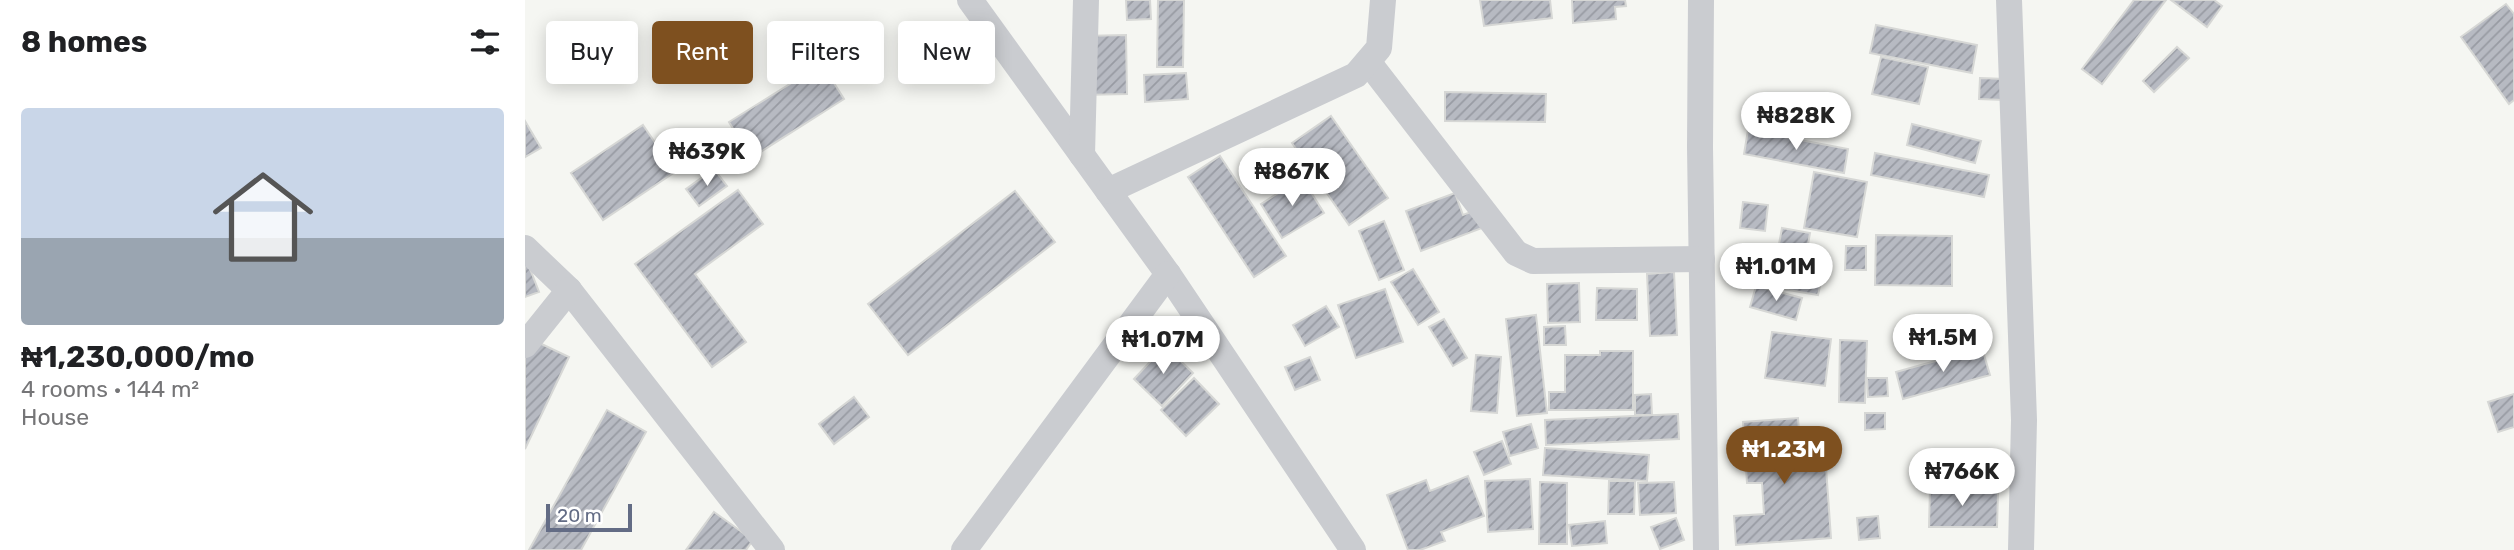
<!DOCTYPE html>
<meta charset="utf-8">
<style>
body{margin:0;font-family:Rubik,sans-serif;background:#f2f2f2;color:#202124;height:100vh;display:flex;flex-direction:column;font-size:26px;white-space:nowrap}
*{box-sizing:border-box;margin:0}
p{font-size:23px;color:#757577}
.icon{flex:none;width:38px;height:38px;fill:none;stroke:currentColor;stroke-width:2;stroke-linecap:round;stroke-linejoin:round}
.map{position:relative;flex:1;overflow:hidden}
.panel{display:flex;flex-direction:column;background:#fff;width:525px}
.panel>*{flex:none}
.top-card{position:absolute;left:21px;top:21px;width:665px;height:63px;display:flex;gap:14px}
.scale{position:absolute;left:21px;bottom:18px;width:86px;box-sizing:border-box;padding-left:7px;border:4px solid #636c85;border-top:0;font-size:19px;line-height:24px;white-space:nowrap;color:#636c85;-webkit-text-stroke:5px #fff;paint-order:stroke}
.price{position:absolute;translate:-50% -60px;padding:0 16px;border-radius:24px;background:#fff;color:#222;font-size:23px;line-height:46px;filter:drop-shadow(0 2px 4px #0008)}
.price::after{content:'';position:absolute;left:50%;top:42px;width:21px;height:16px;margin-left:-10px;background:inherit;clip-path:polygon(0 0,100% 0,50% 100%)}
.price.current{background:#7e501f;color:#fff}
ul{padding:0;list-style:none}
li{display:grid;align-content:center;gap:14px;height:371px;padding:0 21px}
li span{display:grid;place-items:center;height:217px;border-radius:7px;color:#555}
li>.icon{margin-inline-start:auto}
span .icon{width:126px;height:126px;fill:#fffc;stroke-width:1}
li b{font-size:30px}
h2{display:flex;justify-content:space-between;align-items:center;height:84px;padding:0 21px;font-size:30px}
.chip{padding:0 24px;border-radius:7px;background:#fff;box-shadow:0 4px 18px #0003;font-size:24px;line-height:63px}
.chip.current{background:#7e501f;color:#fff}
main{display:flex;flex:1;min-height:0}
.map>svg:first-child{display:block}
.building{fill:url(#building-hatch);stroke:#d6d7d5;stroke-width:2}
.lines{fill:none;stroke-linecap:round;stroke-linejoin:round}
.street{stroke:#caccd0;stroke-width:26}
</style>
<main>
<section class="panel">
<h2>8 homes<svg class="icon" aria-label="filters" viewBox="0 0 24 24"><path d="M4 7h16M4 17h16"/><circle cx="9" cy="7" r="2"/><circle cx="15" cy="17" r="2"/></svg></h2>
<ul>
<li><span style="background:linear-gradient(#c9d6e8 60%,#9aa5b1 0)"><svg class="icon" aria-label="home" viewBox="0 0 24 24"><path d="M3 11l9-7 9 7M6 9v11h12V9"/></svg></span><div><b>₦1,230,000/mo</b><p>4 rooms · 144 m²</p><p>House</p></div></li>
</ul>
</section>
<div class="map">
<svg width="1989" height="550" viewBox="0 0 1989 550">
<defs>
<pattern id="building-hatch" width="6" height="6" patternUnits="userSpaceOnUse" patternTransform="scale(1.75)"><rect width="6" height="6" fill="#b7bac2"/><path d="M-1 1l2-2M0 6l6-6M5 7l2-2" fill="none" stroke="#989ba3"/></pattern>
</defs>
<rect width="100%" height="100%" fill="#f5f6f2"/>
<g class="building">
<polygon points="601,0 625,0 626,19 602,20"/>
<polygon points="633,0 659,0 658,67 632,67"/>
<polygon points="955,0 1025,0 1027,18 959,26"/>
<polygon points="1047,0 1100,0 1101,6 1090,7 1091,19 1048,23"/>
<polygon points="1609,0 1641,0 1577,84 1557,69"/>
<polygon points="1646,0 1689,0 1697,6 1682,27"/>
<polygon points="1981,4 1989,14 1989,100 1984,104 1936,37"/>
<polygon points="1351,25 1452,45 1447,73 1345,53"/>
<polygon points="601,35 602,94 556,95 556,36"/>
<polygon points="1652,47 1664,58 1629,92 1618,81"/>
<polygon points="1356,57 1403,67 1394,104 1347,94"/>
<polygon points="297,64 319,99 226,158 204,122"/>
<polygon points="661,73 663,99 620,102 619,75"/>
<polygon points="1455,78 1480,79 1479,100 1454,99"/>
<polygon points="920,92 1021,94 1020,122 920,121"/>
<polygon points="806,116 863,198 824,225 767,143"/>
<polygon points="0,121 16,148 0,157"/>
<polygon points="1387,124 1456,141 1450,163 1382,145"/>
<polygon points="118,125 150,172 78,220 46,173"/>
<polygon points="1223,130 1323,149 1319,173 1219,154"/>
<polygon points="1350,153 1464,175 1459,197 1346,175"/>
<polygon points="695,156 761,256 729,277 663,177"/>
<polygon points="189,169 202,186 174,206 161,189"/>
<polygon points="1289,172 1342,182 1332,237 1279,228"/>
<polygon points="777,178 799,213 757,238 736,204"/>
<polygon points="213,190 238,224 170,274 221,342 187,367 110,264"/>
<polygon points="490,191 530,242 383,355 343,304"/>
<polygon points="930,193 938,215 951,210 957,228 896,251 881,211"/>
<polygon points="1218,202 1243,205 1240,231 1215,228"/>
<polygon points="859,221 879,270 854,280 834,231"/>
<polygon points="1257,228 1285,233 1278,273 1297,277 1293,295 1246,287"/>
<polygon points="1351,235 1427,236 1427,286 1350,285"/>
<polygon points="1321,246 1341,246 1341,270 1320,270"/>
<polygon points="0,256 14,292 0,297"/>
<polygon points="888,269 914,312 893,325 866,282"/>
<polygon points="1149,272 1152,335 1125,336 1122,274"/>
<polygon points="1054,283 1055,322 1023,323 1022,284"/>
<polygon points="1231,286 1277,298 1271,320 1225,307"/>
<polygon points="1072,288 1112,289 1112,320 1071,320"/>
<polygon points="860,289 878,342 831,358 813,305"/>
<polygon points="801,306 814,327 780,346 768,325"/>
<polygon points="1011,315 1022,413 992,416 981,319"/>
<polygon points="919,319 942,358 928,366 904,327"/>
<polygon points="1040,326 1041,345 1019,345 1019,327"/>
<polygon points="1247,332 1306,339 1300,386 1240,378"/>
<polygon points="6,339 44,357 0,449 0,351"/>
<polygon points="1315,340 1342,341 1340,403 1314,402"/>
<polygon points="640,346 668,373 637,406 609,379"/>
<polygon points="1457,348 1465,375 1378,399 1371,372"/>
<polygon points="1075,351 1108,351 1108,410 1024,410 1024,392 1040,392 1040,355 1075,355"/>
<polygon points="951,355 976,357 972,413 946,411"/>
<polygon points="785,357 795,380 770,390 760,367"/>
<polygon points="669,378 694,404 661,436 636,410"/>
<polygon points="1342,378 1362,378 1363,396 1343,397"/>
<polygon points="1126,394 1127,415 1110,415 1110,395"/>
<polygon points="1989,394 1989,427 1973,432 1963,402"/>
<polygon points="329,397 344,417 309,444 294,424"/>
<polygon points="82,410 121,432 56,550 4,550"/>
<polygon points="1340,413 1360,413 1360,429 1340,430"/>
<polygon points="1153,414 1154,439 1021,445 1020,420"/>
<polygon points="1273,418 1276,455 1300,453 1306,538 1211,545 1209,516 1239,514 1237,483 1222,483 1218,422"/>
<polygon points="1006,424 1013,448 985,456 978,432"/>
<polygon points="977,441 986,464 959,475 949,452"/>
<polygon points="1020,448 1124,455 1122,481 1018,475"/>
<polygon points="943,476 959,516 916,532 920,541 895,550 883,550 862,495 901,480 905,491"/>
<polygon points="1005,479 1008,529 963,532 960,481"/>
<polygon points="1084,481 1110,481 1109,514 1083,514"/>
<polygon points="1015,482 1042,483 1042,544 1014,544"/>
<polygon points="1149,482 1151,513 1115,515 1113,483"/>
<polygon points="1427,486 1428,491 1473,492 1472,527 1404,527 1405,487"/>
<polygon points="189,512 228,540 221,550 161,550"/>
<polygon points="1353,516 1355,538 1334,540 1332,518"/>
<polygon points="1151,518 1159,540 1135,549 1126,527"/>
<polygon points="1080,521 1082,543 1047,546 1044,525"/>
</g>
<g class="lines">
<g class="street">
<polyline points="445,0 643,274 828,550"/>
<polyline points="1176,0 1175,147 1181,550"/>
<polyline points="1484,0 1499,420 1496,550"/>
<polyline points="844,63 991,253 1008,261 1177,259"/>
<polyline points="557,155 561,0"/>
<polyline points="583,191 831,75 854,48 858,0"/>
<polyline points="0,248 44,290 247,550"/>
<polyline points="0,345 44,290"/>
<polyline points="439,550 643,274"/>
</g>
</g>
</svg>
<div class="scale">20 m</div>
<b class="price" style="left:1271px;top:152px">₦828K</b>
<b class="price" style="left:182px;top:188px">₦639K</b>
<b class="price" style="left:767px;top:208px">₦867K</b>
<b class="price" style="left:1251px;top:303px">₦1.01M</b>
<b class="price" style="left:1418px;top:374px">₦1.5M</b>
<b class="price" style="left:638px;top:376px">₦1.07M</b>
<b class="price current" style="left:1259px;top:486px">₦1.23M</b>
<b class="price" style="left:1437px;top:508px">₦766K</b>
<div class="top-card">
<a class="chip">Buy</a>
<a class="chip current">Rent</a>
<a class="chip">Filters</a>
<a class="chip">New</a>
</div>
</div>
</main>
